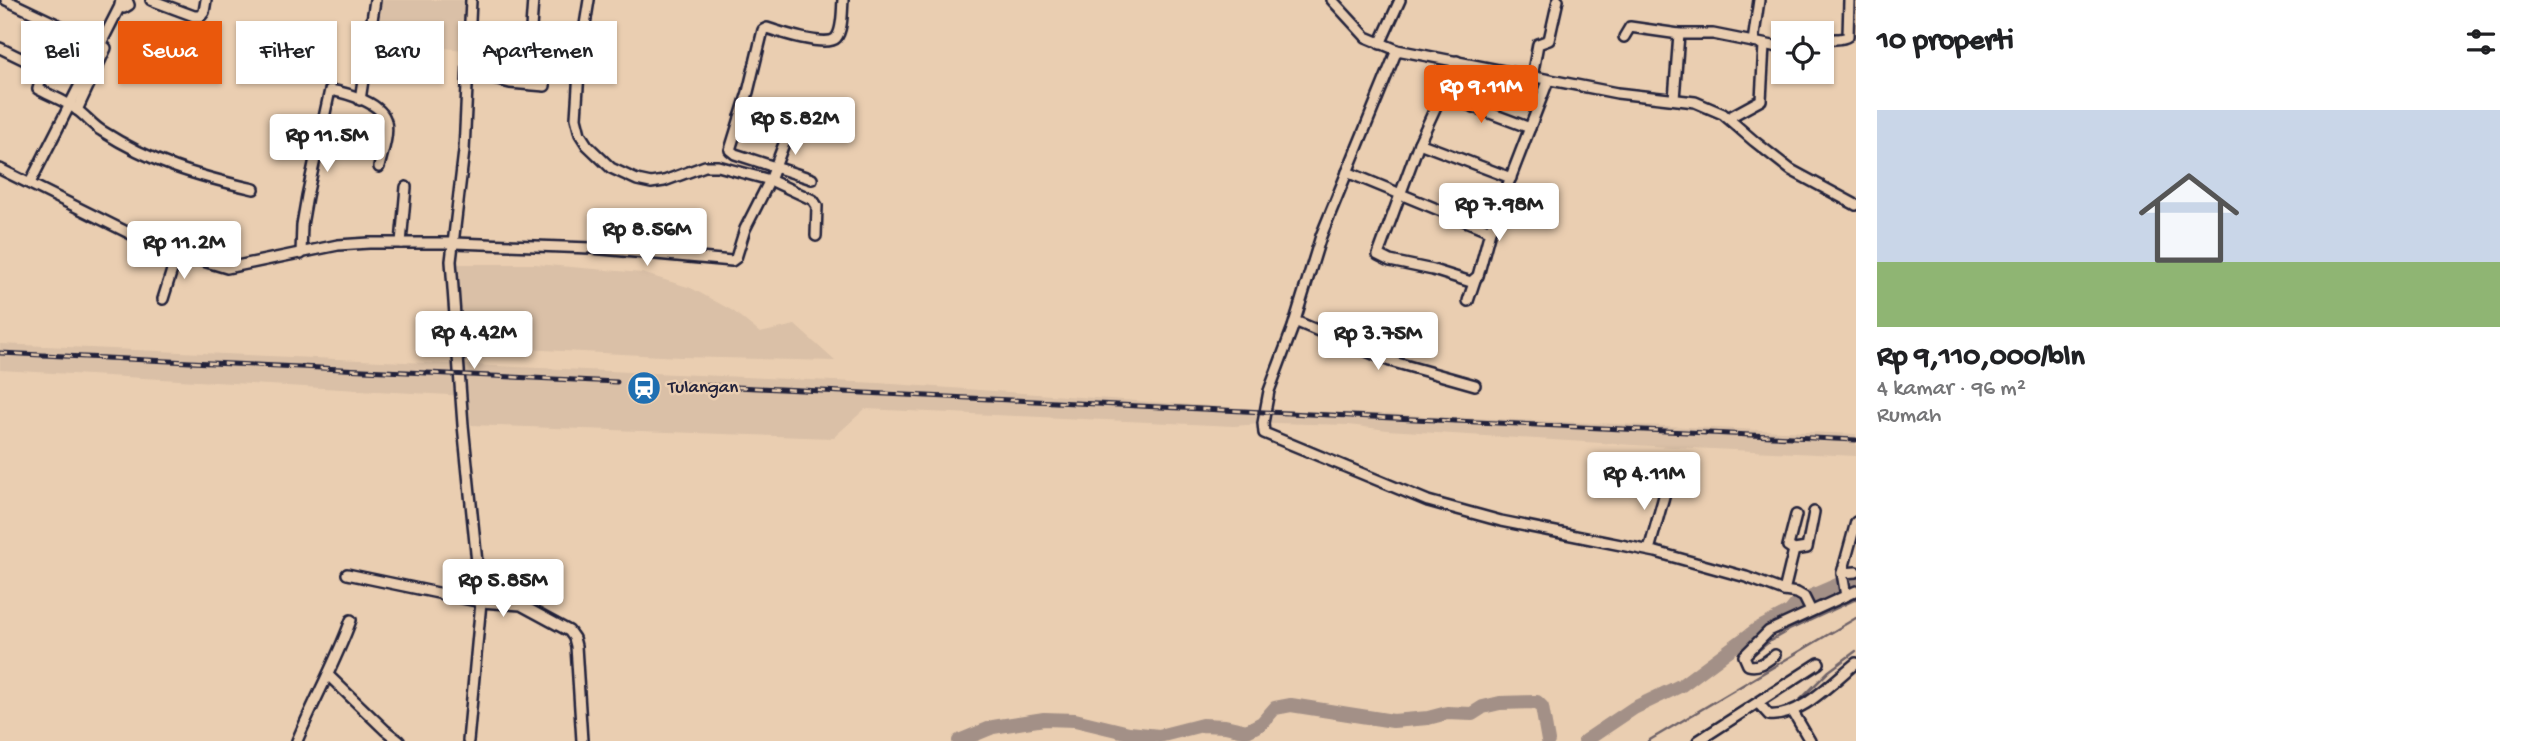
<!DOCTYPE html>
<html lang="id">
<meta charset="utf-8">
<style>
body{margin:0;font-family:"Gochi Hand",sans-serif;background:#f2f2f2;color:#202124;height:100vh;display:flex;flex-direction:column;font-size:26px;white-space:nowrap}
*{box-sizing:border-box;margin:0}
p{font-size:23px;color:#757577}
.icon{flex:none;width:38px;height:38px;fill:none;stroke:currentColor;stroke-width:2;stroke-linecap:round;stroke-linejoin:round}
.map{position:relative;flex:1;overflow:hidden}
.drawer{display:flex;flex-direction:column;background:#fff;width:665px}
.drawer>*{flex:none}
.banner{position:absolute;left:21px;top:21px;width:665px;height:63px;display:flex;gap:14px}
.buttons{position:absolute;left:1771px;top:21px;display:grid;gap:14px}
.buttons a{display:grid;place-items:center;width:63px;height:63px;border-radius:0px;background:#fff;box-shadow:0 2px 5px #0004;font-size:35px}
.price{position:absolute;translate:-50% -60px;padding:0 16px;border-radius:7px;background:#fff;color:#222;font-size:23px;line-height:46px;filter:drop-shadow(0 2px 4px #0008)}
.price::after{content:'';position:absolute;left:50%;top:42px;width:21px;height:16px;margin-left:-10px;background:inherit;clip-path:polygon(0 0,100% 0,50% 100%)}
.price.selected{background:#ea580c;color:#fff}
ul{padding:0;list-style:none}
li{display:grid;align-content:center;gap:14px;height:371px;padding:0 21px}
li+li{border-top:2px solid #e0e0e0}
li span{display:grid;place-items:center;height:217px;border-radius:0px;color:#555}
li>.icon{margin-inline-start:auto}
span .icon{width:126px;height:126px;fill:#fffc;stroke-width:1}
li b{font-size:30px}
h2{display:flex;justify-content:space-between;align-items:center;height:84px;padding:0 21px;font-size:30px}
.pill{padding:0 24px;border-radius:0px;background:#fff;box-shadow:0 2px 5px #0004;font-size:24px;line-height:63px}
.pill.selected{background:#ea580c;color:#fff}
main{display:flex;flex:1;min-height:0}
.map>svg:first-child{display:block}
.built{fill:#dac0a7}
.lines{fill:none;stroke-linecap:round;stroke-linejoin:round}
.stream{stroke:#6f6469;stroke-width:2.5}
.river{stroke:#a39087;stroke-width:14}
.minor-casing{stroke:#22223b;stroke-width:14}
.minor{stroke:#eaceb1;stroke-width:9}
.rail-casing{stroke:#22223b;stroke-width:5}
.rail{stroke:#eaceb1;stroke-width:2.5;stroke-dasharray:8;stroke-linecap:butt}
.labels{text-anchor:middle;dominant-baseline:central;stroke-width:5;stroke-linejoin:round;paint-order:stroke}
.poi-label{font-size:19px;fill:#22223b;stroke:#eaceb1;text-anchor:start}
</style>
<main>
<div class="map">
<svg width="1856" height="741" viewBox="0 0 1856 741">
<rect width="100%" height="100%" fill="#eaceb1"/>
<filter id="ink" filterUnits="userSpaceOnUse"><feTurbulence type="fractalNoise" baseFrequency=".0143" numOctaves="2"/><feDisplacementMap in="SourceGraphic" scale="14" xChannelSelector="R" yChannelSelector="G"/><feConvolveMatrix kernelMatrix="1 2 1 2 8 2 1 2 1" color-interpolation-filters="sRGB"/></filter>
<g filter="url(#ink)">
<g class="built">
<polygon points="380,0 464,0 463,50 372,40"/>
<polygon points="457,264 535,264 642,273 691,288 733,311 760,333 795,325 835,361 681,357 523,349 463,349"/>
<polygon points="0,344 878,383 1237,408 1856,434 1856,456 1633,445 1387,430 1349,425 1274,423 1234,426 865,409 833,438 471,425 467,396 0,370"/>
</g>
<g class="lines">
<g class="stream">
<polyline points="1747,660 1770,641 1791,629 1856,599"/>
<polyline points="1795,705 1829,671 1856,651"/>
<polyline points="1648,741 1856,618"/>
</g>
<g class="river">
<polyline points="959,741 993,727 1044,719 1075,720 1129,733 1159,736 1202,725 1225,726 1247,731 1262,723 1275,708 1291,705 1393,721 1428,718 1447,713 1472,714 1483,707 1500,703 1537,702 1542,707 1548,741"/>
<polyline points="1585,741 1634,708 1682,685 1756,630 1790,612 1798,602 1856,577"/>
</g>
<g class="minor-casing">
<g id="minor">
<polyline points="6,0 105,47"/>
<polyline points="121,0 120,5 124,8 129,5 127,0"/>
<polyline points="151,0 194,16 201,16 204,12 206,0"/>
<polyline points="589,0 580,56 576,118 580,134 587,145 611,168 637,180 651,183 664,181 705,166 718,166 770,180 813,200 817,206 816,236"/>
<polyline points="1332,0 1366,37 1397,50 1617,93 1695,102 1723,114 1754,141 1791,170 1856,205"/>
<polyline points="531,28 533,0"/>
<polyline points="1624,37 1630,27 1679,34"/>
<polyline points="1753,42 1759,0"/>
<path d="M1822 43C1830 36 1840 42 1848 36L1849 0"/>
<polyline points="1380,44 1400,0"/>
<path d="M0 48 37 66 42 76 38 89C51 96 66 101 77 110 86 116 92 125 102 131 152 163 197 176 254 189"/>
<polyline points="1397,50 1321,236 1293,327 1269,391 1263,423 1264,433 1428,501 1501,521 1656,552 1746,577 1784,591 1797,593 1804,597 1811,611"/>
<polyline points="1457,61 1419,143 1378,255 1390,261 1433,270 1471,282 1478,276 1490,231"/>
<polyline points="469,73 510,83 545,86"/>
<polyline points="1532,77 1538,44 1549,40 1558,0"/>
<polyline points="1442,95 1530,128"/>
<polyline points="1674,99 1679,34 1713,34 1783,48"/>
<polyline points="360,100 375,0"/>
<polyline points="77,110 106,48"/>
<polyline points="740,117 763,122"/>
<polyline points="1728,118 1761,100 1764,45"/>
<polyline points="1419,143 1511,178"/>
<polyline points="0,169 159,248 227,268 338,245 369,243 454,243 591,248 732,261 736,258 745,229 771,178 788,133"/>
<polyline points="1347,172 1490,231 1548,81"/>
<path d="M812 179 735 154 730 150 748 92 763 30 767 28C779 32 827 48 836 38 843 30 842 10 843 0"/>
<polyline points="30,183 120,6"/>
<polyline points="401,243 406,187"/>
<path d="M301 254 302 225 307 196 330 90C347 93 383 103 386 122 389 135 382 154 379 167"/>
<polyline points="163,299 177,254"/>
<polyline points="1468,301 1475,280"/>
<polyline points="1295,321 1390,361 1475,385"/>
<polyline points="1796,515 1788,546 1794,550 1807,548 1814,512"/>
<polyline points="1649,550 1668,482"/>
<polyline points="1842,573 1856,572"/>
<polyline points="347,574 481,602 521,605 569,631 574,638 576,646 582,741"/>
<polyline points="1784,591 1794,550"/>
<polyline points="1846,596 1842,573 1856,522"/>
<path d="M1775 655C1767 661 1759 668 1748 665L1744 656 1769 631 1856 591"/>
<polyline points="328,675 385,730 399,741"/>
<path d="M1758 703 1769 715C1800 718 1833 681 1856 663"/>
<polyline points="1793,712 1810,741"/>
<path d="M297 741C314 700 336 662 351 620"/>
<polyline points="468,741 481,602 463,425 451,261 464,151 471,0"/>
<polyline points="1698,741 1819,663"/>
</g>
</g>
<use href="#minor" class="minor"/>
<g class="rail-casing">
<g id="rail">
<polyline points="0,353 617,382"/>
<polyline points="674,384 1856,440"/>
</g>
</g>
<use href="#rail" class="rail"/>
</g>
</g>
<defs>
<g id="station-disc" transform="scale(1.75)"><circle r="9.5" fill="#1f6fb2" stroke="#eaceb1"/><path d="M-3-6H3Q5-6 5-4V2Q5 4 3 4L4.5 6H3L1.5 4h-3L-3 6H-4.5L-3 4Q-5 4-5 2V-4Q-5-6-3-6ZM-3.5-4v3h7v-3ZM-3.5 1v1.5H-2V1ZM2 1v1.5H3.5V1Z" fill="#fff"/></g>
</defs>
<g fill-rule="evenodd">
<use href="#station-disc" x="644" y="388"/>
</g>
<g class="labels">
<g class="poi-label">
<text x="668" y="388">Tulangan</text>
</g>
</g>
</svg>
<div class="buttons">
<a><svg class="icon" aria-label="locate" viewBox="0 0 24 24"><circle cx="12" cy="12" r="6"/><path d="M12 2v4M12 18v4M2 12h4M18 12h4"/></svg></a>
</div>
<b class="price selected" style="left:1481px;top:125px">Rp 9.11M</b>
<b class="price" style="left:795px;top:157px">Rp 5.82M</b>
<b class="price" style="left:327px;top:174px">Rp 11.5M</b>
<b class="price" style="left:1499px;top:243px">Rp 7.98M</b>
<b class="price" style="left:647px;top:268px">Rp 8.56M</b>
<b class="price" style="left:184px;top:281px">Rp 11.2M</b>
<b class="price" style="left:474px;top:371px">Rp 4.42M</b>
<b class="price" style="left:1378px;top:372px">Rp 3.75M</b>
<b class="price" style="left:1644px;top:512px">Rp 4.11M</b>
<b class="price" style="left:503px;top:619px">Rp 5.85M</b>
<div class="banner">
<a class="pill">Beli</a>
<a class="pill selected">Sewa</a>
<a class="pill">Filter</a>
<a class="pill">Baru</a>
<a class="pill">Apartemen</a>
</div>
</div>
<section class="drawer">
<h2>10 properti<svg class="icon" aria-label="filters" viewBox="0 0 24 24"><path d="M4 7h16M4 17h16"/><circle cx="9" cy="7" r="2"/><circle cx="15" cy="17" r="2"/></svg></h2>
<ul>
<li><span style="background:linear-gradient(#c9d6e8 70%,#8fb573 0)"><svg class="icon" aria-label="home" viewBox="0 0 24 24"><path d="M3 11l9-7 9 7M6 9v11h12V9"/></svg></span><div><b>Rp 9,110,000/bln</b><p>4 kamar · 96 m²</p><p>Rumah</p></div></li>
</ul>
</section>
</main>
